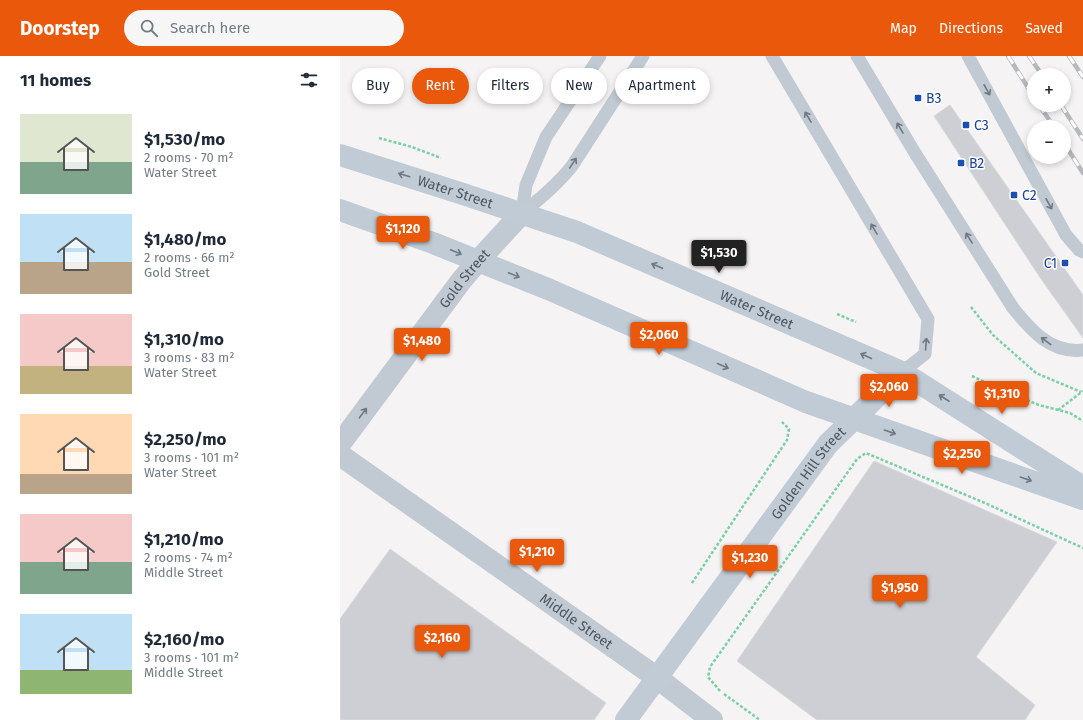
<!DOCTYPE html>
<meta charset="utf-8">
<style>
body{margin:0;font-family:"Fira Sans",sans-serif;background:#f6f6f7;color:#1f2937;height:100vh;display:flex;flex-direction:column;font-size:15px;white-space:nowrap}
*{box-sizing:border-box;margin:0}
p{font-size:13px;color:#747a83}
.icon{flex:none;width:22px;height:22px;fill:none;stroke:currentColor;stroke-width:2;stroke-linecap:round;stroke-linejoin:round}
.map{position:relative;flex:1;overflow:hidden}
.panel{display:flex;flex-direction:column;background:#fff;width:340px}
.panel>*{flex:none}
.guide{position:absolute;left:12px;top:12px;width:380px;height:36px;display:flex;gap:8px}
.tools{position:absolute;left:687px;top:12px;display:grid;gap:8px}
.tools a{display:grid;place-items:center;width:44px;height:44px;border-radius:50%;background:#fff;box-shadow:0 2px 6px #0003;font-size:20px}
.price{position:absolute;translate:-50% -34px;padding:0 9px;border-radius:4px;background:#ea580c;color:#fff;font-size:13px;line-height:26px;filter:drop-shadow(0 1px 2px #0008)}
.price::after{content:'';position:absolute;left:50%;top:24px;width:12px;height:9px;margin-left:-6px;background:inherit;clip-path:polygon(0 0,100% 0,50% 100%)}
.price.current{background:#222;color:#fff}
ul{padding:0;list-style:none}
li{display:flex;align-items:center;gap:12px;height:100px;padding:0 20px}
li span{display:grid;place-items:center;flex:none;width:112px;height:80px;border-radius:0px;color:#555}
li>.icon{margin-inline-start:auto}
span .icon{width:48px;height:48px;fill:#fffc;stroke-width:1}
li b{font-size:17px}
h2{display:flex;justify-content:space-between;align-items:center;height:48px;padding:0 20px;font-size:17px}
.pill{padding:0 14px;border-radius:18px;background:#fff;box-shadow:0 2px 6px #0003;font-size:14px;line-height:36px}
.pill.current{background:#ea580c;color:#fff}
header{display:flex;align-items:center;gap:24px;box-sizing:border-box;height:56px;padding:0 20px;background:#ea580c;color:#fff}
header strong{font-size:19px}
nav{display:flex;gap:22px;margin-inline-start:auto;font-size:14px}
.search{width:280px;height:36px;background:#f6f6f7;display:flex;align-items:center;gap:10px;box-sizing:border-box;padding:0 14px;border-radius:22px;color:#747a83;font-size:15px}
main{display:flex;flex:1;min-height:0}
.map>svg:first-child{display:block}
.building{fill:#cdcfd5;stroke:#d7d9de}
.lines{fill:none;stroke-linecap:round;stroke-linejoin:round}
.path{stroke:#7ad0a6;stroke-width:2.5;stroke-dasharray:3 2;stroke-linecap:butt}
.lane{stroke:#c1cad2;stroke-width:13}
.street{stroke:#c1cad2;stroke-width:22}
.secondary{stroke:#c1cbd6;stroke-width:22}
.rail-casing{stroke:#b5b8bd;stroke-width:4.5}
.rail{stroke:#fff;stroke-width:3;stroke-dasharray:9;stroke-linecap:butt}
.oneway{stroke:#6e7983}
.oneway2{stroke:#6e7984}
.transit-dot{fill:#1a4fb4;stroke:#fff;stroke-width:1.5}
.labels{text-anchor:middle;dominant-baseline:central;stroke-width:3;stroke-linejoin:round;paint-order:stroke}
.transit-label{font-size:14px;fill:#164399;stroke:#fff;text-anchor:start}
.street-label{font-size:14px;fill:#4a5661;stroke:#fff}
</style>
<header>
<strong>Doorstep</strong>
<div class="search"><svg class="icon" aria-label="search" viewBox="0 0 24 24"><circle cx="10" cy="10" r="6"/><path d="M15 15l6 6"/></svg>Search here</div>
<nav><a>Map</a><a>Directions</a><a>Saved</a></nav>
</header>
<main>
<section class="panel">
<h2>11 homes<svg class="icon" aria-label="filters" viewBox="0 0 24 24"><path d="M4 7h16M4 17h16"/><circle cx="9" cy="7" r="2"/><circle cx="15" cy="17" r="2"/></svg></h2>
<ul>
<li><span style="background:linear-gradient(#dfe7d0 60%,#7fa58c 0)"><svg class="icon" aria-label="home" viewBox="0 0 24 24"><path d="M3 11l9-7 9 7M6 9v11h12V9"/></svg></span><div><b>$1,530/mo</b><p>2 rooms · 70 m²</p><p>Water Street</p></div></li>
<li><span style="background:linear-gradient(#bfe0f5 60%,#b9a48a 0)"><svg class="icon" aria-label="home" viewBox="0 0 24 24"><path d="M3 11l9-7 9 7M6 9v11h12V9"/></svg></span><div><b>$1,480/mo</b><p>2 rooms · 66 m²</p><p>Gold Street</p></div></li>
<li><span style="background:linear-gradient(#f6c9c9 65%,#c2b280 0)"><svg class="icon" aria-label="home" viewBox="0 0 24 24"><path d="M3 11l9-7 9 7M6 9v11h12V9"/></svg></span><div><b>$1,310/mo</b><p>3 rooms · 83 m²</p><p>Water Street</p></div></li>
<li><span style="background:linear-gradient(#ffd9b3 75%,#b9a48a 0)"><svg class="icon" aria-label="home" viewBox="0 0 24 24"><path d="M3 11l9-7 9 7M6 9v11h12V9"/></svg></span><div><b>$2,250/mo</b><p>3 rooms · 101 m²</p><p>Water Street</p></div></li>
<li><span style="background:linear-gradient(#f6c9c9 60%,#7fa58c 0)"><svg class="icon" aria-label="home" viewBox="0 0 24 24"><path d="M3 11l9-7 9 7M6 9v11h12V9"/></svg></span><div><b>$1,210/mo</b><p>2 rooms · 74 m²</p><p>Middle Street</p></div></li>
<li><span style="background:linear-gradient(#bfe0f5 70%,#8fb573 0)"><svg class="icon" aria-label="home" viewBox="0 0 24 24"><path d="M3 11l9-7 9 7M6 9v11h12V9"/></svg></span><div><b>$2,160/mo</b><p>3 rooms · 101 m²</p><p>Middle Street</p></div></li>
</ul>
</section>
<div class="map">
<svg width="743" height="664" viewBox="0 0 743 664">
<rect width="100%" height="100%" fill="#f5f3f3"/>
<g class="building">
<polygon points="610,49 743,239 743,282 701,223 594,60"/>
<polygon points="534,405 717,486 636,601 695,649 685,664 477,664 397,605"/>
<polygon points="50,493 266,647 254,664 0,664 0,563"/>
</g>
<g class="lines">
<g class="path">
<polyline points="39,82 72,91 101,102"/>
<polyline points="631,251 653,279 696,317 741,336"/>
<polyline points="497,258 516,266"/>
<polyline points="632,320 659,333 699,349 730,357 743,365"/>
<polyline points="718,354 743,335"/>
<polyline points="352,527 447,384 449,373 441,365"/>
<polyline points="380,635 368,621 370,611 517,403 526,397 645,447 743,492"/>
<polyline points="384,638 420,664"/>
</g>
<g class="lane">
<polyline points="432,0 588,263 585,298 562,316"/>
<path d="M517 0 575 97 673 252C691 274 711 298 743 294"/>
<polyline points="628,0 726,179 739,194 743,196"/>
<path d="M182 157C200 143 217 129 232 110L303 0"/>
<polyline points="182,157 186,129 206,81 260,0"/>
</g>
<g class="street">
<path id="s1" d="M0 388 121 225 138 205 182 157"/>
<path id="s2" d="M0 399 316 621 372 664"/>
</g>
<g class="secondary">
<path id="s3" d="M0 99 123 138 237 176 562 316 743 431"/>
<polyline points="0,154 93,187 208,233 466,346 743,443"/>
<path id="s4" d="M286 664 488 388 562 316"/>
</g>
<g class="rail-casing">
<g id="rail">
<polyline points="668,0 694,41"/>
<polyline points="689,0 702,19"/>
<polyline points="729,0 743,21"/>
<polyline points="699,49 714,71"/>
<polyline points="721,49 743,83"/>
<polyline points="724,87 743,117"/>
</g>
</g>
<use href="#rail" class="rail"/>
</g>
<defs><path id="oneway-shaft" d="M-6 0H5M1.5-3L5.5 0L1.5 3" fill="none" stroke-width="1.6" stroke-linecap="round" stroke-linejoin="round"/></defs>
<g class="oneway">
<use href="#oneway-shaft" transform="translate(647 34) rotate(61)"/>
<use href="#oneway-shaft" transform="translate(468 61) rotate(-121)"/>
<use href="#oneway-shaft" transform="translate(560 72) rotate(-121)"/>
<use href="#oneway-shaft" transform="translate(233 107) rotate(-56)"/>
<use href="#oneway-shaft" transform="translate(709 148) rotate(61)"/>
<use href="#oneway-shaft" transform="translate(534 173) rotate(-121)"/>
<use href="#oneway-shaft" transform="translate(629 182) rotate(-122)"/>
<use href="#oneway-shaft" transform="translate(706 285) rotate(-143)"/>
<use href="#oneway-shaft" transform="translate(586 288) rotate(-86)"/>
<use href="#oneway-shaft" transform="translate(23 357) rotate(-53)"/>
</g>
<g class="oneway2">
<use href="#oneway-shaft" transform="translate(64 119) rotate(-163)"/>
<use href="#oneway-shaft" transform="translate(116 196) rotate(22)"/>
<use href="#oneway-shaft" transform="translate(317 210) rotate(-157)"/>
<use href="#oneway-shaft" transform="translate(174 219) rotate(22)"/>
<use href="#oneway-shaft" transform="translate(526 300) rotate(-156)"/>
<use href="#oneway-shaft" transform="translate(383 310) rotate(24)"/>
<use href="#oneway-shaft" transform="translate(604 342) rotate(-147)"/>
<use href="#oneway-shaft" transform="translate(550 376) rotate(19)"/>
<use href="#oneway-shaft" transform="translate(686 423) rotate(19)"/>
</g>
<g class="transit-dot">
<rect x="574" y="38" width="8" height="8" rx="2"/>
<rect x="622" y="65" width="8" height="8" rx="2"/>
<rect x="617" y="103" width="8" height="8" rx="2"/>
<rect x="670" y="135" width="8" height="8" rx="2"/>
<rect x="721" y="203" width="8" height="8" rx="2"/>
</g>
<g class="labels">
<g class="transit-label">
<text x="586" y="42">B3</text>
<text x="634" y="69">C3</text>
<text x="629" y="107">B2</text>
<text x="682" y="139">C2</text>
<text x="717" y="207" text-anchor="end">C1</text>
</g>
<g class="street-label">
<text stroke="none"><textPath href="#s3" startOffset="121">Water Street</textPath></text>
<text stroke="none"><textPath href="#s1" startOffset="207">Gold Street</textPath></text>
<text stroke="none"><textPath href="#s3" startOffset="445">Water Street</textPath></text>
<text stroke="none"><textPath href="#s4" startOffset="307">Golden Hill Street</textPath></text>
<text stroke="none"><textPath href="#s2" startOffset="289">Middle Street</textPath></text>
</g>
</g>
</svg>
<div class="tools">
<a>+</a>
<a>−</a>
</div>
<b class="price" style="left:63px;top:194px">$1,120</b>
<b class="price current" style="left:379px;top:218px">$1,530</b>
<b class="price" style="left:319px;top:300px">$2,060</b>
<b class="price" style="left:82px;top:306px">$1,480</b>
<b class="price" style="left:549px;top:352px">$2,060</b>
<b class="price" style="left:662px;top:359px">$1,310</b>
<b class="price" style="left:622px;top:419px">$2,250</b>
<b class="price" style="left:197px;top:517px">$1,210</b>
<b class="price" style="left:410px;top:523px">$1,230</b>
<b class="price" style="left:560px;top:553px">$1,950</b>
<b class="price" style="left:102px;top:603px">$2,160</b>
<div class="guide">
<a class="pill">Buy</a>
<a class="pill current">Rent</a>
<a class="pill">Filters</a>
<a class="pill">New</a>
<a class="pill">Apartment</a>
</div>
</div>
</main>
